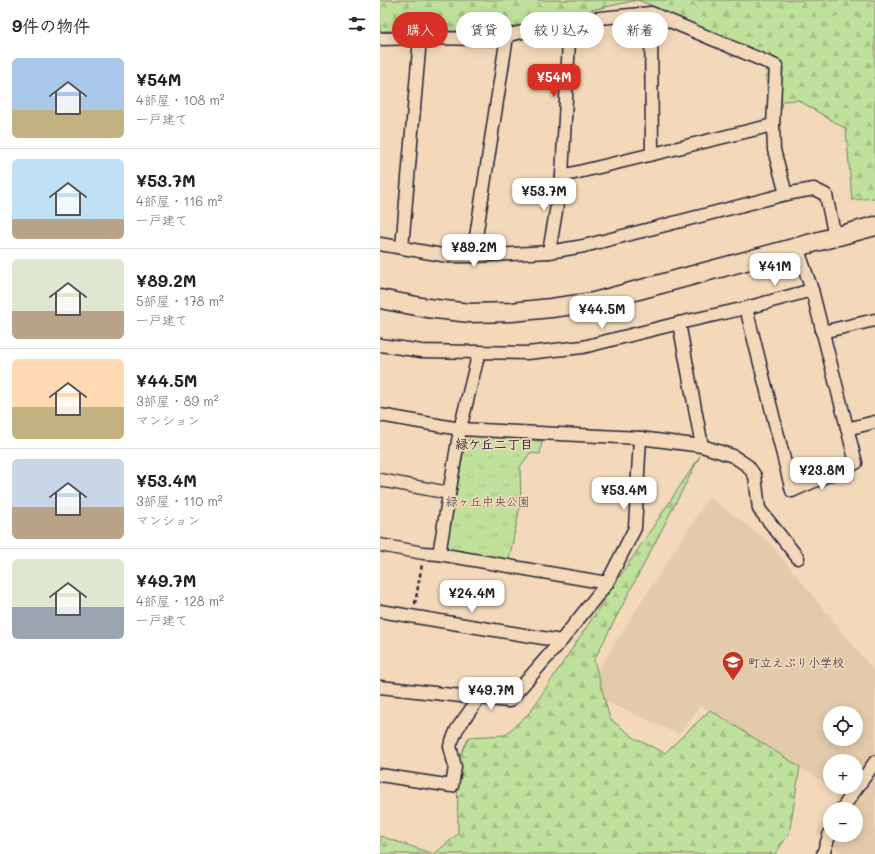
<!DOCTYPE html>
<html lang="ja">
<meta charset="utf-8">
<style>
body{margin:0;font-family:Mali,"Klee One",sans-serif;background:#f2f2f2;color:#222;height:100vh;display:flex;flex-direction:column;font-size:15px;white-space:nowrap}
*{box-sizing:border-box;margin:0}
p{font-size:13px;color:#767676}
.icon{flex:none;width:22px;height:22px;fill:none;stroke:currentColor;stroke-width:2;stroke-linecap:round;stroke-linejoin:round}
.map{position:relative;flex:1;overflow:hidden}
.sheet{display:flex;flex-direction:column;background:#fff;width:380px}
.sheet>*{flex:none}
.top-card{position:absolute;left:12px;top:12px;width:380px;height:36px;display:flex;gap:8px}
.buttons{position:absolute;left:443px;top:706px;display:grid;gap:8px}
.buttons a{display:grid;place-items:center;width:40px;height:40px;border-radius:50%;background:#fff;box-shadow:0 2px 10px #0003;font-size:20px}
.price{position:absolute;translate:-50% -34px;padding:0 9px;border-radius:8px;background:#fff;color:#222;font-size:13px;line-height:26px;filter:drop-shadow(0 1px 2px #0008)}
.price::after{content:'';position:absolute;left:50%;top:24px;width:12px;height:9px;margin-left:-6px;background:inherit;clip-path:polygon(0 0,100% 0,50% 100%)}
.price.active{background:#d93025;color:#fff}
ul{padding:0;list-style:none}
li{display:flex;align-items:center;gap:12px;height:100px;padding:0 12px}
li+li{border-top:1px solid #e0e0e0}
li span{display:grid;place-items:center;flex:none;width:112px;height:80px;border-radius:6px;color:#555}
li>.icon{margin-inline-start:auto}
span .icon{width:48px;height:48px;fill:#fffc;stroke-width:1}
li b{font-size:17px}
h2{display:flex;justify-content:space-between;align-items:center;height:48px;padding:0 12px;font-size:17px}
.tag{padding:0 14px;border-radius:18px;background:#fff;box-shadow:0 2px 10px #0003;font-size:14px;line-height:36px}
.tag.active{background:#d93025;color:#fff}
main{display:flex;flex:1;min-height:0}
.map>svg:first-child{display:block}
.built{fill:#e3caab;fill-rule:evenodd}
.forest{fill:url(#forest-firs);stroke:#70826b}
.park{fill:url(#park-tufts);stroke:#70826b}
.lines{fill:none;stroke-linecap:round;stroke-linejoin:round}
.street-casing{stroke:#22223b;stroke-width:15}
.secondary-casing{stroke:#22223b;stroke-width:21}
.path{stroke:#22223b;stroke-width:2.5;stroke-dasharray:4 3;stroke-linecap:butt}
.street{stroke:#f3d9ba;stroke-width:12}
.secondary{stroke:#f3d9ba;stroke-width:18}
.labels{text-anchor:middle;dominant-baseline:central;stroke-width:3.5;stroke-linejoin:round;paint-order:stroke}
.park-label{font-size:12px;fill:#41484e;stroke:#f3d9ba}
.poi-label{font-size:12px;fill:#22223b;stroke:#f3d9ba;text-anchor:start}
.neighbourhood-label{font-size:13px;font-weight:bold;fill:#22223b;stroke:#f3d9ba}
</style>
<main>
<section class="sheet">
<h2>9件の物件<svg class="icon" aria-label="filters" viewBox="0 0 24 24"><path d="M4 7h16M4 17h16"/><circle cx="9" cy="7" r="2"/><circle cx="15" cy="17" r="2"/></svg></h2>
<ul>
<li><span style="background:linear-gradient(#a9c7e8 65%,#c2b280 0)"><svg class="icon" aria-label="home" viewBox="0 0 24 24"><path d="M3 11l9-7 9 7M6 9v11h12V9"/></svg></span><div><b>¥54M</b><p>4部屋 · 108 m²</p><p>一戸建て</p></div></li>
<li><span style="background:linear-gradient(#bfe0f5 75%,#b9a48a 0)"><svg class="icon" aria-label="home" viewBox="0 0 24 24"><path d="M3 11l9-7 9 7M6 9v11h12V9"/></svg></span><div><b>¥53.7M</b><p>4部屋 · 116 m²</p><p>一戸建て</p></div></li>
<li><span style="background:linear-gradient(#dfe7d0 65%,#b9a48a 0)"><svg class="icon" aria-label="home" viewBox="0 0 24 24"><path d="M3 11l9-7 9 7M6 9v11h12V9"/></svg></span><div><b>¥89.2M</b><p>5部屋 · 178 m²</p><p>一戸建て</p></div></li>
<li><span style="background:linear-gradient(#ffd9b3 60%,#c2b280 0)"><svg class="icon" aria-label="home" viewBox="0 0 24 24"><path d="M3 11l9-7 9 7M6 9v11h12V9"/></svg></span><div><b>¥44.5M</b><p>3部屋 · 89 m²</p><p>マンション</p></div></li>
<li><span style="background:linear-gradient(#c9d6e8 60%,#b9a48a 0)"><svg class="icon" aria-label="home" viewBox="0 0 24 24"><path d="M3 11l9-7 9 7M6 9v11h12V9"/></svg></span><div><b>¥53.4M</b><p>3部屋 · 110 m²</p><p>マンション</p></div></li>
<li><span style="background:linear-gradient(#dfe7d0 60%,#9aa5b1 0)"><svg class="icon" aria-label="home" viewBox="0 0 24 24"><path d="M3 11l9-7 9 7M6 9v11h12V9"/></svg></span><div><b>¥49.7M</b><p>4部屋 · 128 m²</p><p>一戸建て</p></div></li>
</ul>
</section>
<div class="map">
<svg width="495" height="854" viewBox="0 0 495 854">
<defs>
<pattern id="forest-firs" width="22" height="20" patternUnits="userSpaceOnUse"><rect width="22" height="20" fill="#bfe19b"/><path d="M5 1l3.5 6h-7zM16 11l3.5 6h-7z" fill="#a4c186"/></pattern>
<pattern id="park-tufts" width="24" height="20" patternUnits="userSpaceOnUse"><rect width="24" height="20" fill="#bfe19b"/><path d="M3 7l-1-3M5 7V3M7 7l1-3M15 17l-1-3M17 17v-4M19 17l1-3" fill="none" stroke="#a4c186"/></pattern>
</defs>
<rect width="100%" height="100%" fill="#f3d9ba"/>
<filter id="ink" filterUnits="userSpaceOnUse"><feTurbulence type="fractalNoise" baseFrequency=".025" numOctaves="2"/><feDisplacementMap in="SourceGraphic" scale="8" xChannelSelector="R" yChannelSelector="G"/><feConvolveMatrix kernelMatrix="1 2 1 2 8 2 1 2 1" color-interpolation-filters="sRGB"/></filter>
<g filter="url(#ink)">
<path class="built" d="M329 497 389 542 495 672V854H463L436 833 460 792 452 787H476V761H450V786L321 705 299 734 204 692ZM450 713H476V739H450ZM450 809H476V835H450Z"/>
<g class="forest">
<polygon points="0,0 495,0 495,198 472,200 466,129 418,100 388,102 385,55 258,0 114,31 0,31"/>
<polygon points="320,456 214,660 230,719 256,739 285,753 330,710 420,767 409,834 395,854 0,854 0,836 54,854 78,834 77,762 89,737 125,735 150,712"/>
</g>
<polygon class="park" points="94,435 162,441 160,454 150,453 140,467 141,501 129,560 71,552 67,546 85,443"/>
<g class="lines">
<g class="street-casing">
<g id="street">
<polyline points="271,13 272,154"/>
<polyline points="0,39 40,38 112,39 190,21 271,13 396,66 393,125 182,176"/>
<polyline points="393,125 394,150 406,194"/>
<polyline points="0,244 68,256 93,256 169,252 204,246 406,194 434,189 446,195 455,237"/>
<polyline points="22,248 40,38"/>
<polyline points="169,252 182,176 190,21"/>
<polyline points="93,256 127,36"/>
<polyline points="366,308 412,491 476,463 432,290 417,247"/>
<polyline points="299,323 366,308 432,290"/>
<polyline points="442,332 495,320"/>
<polyline points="0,345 42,351 147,353 203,347 299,323 322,446"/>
<polyline points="0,415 80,429 260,438 322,446 353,456 368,466 375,476 379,509 418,558"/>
<polyline points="467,429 495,422"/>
<polyline points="0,480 69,493"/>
<polyline points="0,545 43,553 59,554 227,583"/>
<polyline points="59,554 80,429 99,352"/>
<polyline points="0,611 181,641"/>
<polyline points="0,687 99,698"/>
<polyline points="0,775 72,786 75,767 70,746 77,729 99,698 129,701 181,641 227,583 255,528 260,438"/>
<polyline points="462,809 495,762"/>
<polyline points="443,854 450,833"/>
</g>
</g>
<g class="secondary-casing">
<polyline id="secondary" points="0,299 47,308 90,313 132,312 171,308 214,302 495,226"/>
</g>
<polyline class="path" points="35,604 42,564"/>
<use href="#street" class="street"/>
<use href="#secondary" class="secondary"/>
</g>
</g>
<defs>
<g id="school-pin" transform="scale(1.15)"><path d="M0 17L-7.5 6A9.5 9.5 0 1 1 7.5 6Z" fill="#c8321e" stroke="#f3d9ba"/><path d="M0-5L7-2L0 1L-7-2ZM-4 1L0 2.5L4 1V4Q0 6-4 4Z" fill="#fff"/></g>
</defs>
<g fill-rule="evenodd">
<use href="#school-pin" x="353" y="662"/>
</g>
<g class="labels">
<g class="park-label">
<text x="108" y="501">緑ヶ丘中央公園</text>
</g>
<g class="poi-label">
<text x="368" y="662">町立えぶり小学校</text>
</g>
<g class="neighbourhood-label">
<text x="114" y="443">緑ケ丘二丁目</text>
</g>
</g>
</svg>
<div class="buttons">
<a><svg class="icon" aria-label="locate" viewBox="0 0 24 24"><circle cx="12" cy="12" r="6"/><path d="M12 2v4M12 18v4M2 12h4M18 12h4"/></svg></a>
<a>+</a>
<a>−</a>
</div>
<b class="price active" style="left:174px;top:98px">¥54M</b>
<b class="price" style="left:164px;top:212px">¥53.7M</b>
<b class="price" style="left:94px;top:268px">¥89.2M</b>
<b class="price" style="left:395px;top:287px">¥41M</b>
<b class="price" style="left:222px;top:330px">¥44.5M</b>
<b class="price" style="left:442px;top:491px">¥23.8M</b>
<b class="price" style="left:244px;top:511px">¥53.4M</b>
<b class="price" style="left:92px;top:614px">¥24.4M</b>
<b class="price" style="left:111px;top:711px">¥49.7M</b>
<div class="top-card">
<a class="tag active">購入</a>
<a class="tag">賃貸</a>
<a class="tag">絞り込み</a>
<a class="tag">新着</a>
</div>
</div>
</main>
